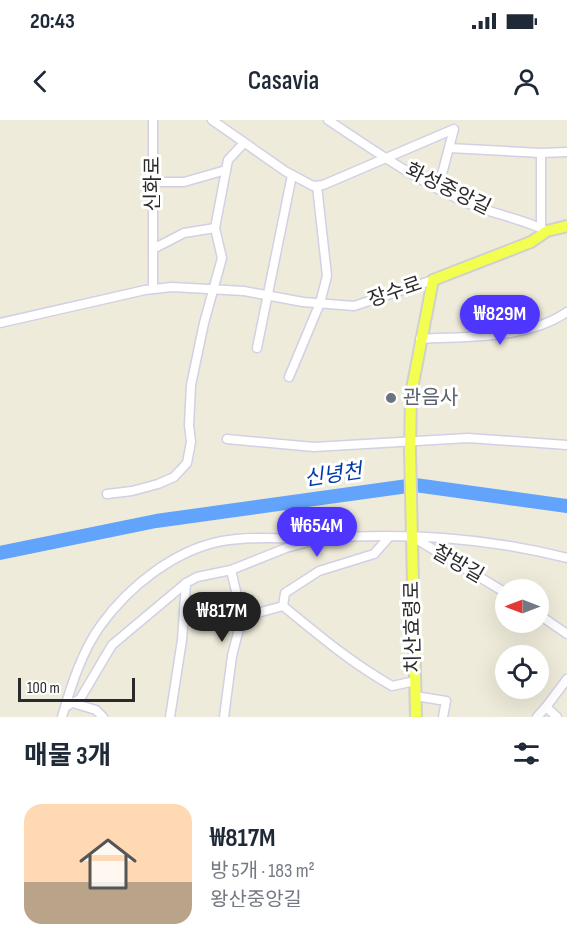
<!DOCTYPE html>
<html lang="ko">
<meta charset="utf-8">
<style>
body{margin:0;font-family:"Sofia Sans Condensed","Noto Sans KR",sans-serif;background:#f6f6f7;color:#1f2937;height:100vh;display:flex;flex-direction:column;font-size:22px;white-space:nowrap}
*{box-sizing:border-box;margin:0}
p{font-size:20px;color:#747a83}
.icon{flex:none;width:33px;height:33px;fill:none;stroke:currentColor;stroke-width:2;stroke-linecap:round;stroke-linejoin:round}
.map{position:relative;height:597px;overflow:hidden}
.side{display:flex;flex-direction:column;background:#fff;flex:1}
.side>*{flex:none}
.needle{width:39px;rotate:270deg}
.buttons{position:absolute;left:495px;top:459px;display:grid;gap:12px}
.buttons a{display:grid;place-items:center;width:54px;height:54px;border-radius:50%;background:#fff;box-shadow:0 6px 24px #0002;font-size:30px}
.scale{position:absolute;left:18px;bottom:15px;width:117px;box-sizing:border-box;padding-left:6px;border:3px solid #2a2a2a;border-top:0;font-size:16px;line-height:21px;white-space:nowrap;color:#2a2a2a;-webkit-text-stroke:4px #fff;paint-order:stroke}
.price{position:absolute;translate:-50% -51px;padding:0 14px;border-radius:21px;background:#4e36ff;color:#fff;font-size:20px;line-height:39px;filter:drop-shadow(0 2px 3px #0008)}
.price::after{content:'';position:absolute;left:50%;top:36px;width:18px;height:14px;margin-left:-9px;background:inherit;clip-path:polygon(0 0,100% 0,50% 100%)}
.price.current{background:#222;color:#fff}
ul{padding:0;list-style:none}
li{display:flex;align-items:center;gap:18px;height:150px;padding:0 24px}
li span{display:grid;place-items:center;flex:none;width:168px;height:120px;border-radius:18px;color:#555}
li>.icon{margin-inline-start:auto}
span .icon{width:72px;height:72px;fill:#fffc;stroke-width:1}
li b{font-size:26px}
h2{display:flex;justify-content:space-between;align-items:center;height:72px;padding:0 24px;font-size:26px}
.status{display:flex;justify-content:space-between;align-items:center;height:42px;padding:0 30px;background:#fff;direction:ltr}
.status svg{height:16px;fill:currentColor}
header{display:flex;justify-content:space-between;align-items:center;height:78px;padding:0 24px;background:#fff;font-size:27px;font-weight:600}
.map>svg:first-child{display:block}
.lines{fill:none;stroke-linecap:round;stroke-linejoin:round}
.river{stroke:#62a4fb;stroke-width:14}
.minor-casing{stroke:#d2d0e5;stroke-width:11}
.major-casing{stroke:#d0d0d0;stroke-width:14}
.minor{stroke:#fff;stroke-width:8}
.major{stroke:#f2ff4e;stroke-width:10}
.worship-dot{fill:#6b7280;stroke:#fff;stroke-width:2}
.labels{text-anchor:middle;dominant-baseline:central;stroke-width:6;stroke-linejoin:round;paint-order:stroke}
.street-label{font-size:20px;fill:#2a2a2a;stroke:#fff}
.worship-label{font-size:20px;fill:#5b616d;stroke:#fff;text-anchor:start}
.water-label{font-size:21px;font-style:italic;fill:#003ba8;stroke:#fff}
</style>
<div class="status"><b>20:43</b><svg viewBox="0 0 49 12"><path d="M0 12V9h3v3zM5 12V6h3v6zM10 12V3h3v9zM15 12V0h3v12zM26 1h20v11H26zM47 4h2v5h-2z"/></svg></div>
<header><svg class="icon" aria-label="back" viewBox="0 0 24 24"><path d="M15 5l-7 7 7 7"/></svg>Casavia<svg class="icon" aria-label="person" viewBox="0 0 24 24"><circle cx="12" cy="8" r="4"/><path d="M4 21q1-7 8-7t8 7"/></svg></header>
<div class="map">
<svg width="567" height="597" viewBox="0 0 567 597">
<rect width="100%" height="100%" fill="#eeebda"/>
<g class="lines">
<polyline class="river" points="0,433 156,401 415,365 567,386"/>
<g class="minor-casing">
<g id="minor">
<polyline points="212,0 285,51 313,66 323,65 454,9 438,69"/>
<path d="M328 0C373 30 422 64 472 85 497 95 523 99 547 111"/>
<polyline points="449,28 541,33 567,32"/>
<polyline points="154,62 184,62 226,50"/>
<polyline points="541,108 541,33"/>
<polyline points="153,129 184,113 215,108"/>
<polyline points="153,169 153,0"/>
<polyline points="0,203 145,170 172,167 244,171 303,182 354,186 433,160"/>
<path d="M420 219C468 216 526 220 567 192"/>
<polyline points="257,228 292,55"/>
<polyline points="289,257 320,183 327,156 317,66"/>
<polyline points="227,319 314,327 468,318 567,325"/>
<polyline points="107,374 132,371 158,364 174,357 187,343 191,322 189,305 191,265 204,203 222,138 215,108 228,40 244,23"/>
<polyline points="411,416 506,473"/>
<polyline points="283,486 285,473 319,451 374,434 389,417"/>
<polyline points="538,494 567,514"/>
<path d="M242 497 283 486C320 516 350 542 392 566L415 561"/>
<polyline points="415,576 446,581 443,597"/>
<polyline points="73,583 96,590 103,597"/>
<polyline points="65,587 80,579 112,525 186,463 197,457 231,450 286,428 312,421"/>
<path d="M62 597C71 566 82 531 101 505 129 466 175 430 222 421 255 415 290 420 323 418 407 413 485 417 567 438"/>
<polyline points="170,597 182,520 186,463"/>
<polyline points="224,597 232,536 242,497 231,450"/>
<polyline points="537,597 546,587"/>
<polyline points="557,597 546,587 567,559"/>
</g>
</g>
<g class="major-casing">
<polyline id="major" points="416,597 410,330 411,274 433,160 531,122 547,111 567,106"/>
</g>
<use href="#minor" class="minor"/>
<use href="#major" class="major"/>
</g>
<circle class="worship-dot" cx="391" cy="278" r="6"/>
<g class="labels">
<g class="street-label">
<text transform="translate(153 64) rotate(-90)">신화로</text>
<text transform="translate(448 69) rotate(26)">화성중앙길</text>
<text transform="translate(395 172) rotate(-19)">장수로</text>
<text transform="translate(458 444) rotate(30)">찰방길</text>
<text transform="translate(413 507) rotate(-91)">치산효령로</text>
</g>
<g class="worship-label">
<text x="403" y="278">관음사</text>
</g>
<g class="water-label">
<text transform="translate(333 355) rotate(-8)">신녕천</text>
</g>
</g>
</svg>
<div class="buttons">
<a><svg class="needle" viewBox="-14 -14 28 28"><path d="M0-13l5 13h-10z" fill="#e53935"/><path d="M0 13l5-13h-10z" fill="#747a83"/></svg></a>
<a><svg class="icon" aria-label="locate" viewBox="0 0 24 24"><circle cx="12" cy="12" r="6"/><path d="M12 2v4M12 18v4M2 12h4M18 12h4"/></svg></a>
</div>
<div class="scale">100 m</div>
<b class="price" style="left:500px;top:226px">₩829M</b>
<b class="price" style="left:317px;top:438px">₩654M</b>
<b class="price current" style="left:222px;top:523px">₩817M</b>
</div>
<section class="side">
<h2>매물 3개<svg class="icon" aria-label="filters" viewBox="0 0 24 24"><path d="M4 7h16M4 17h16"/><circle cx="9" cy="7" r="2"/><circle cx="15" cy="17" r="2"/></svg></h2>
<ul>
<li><span style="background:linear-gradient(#ffd9b3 65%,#b9a48a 0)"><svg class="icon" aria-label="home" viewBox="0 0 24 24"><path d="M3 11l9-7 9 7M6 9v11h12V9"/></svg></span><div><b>₩817M</b><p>방 5개 · 183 m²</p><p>왕산중앙길</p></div></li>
</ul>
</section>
